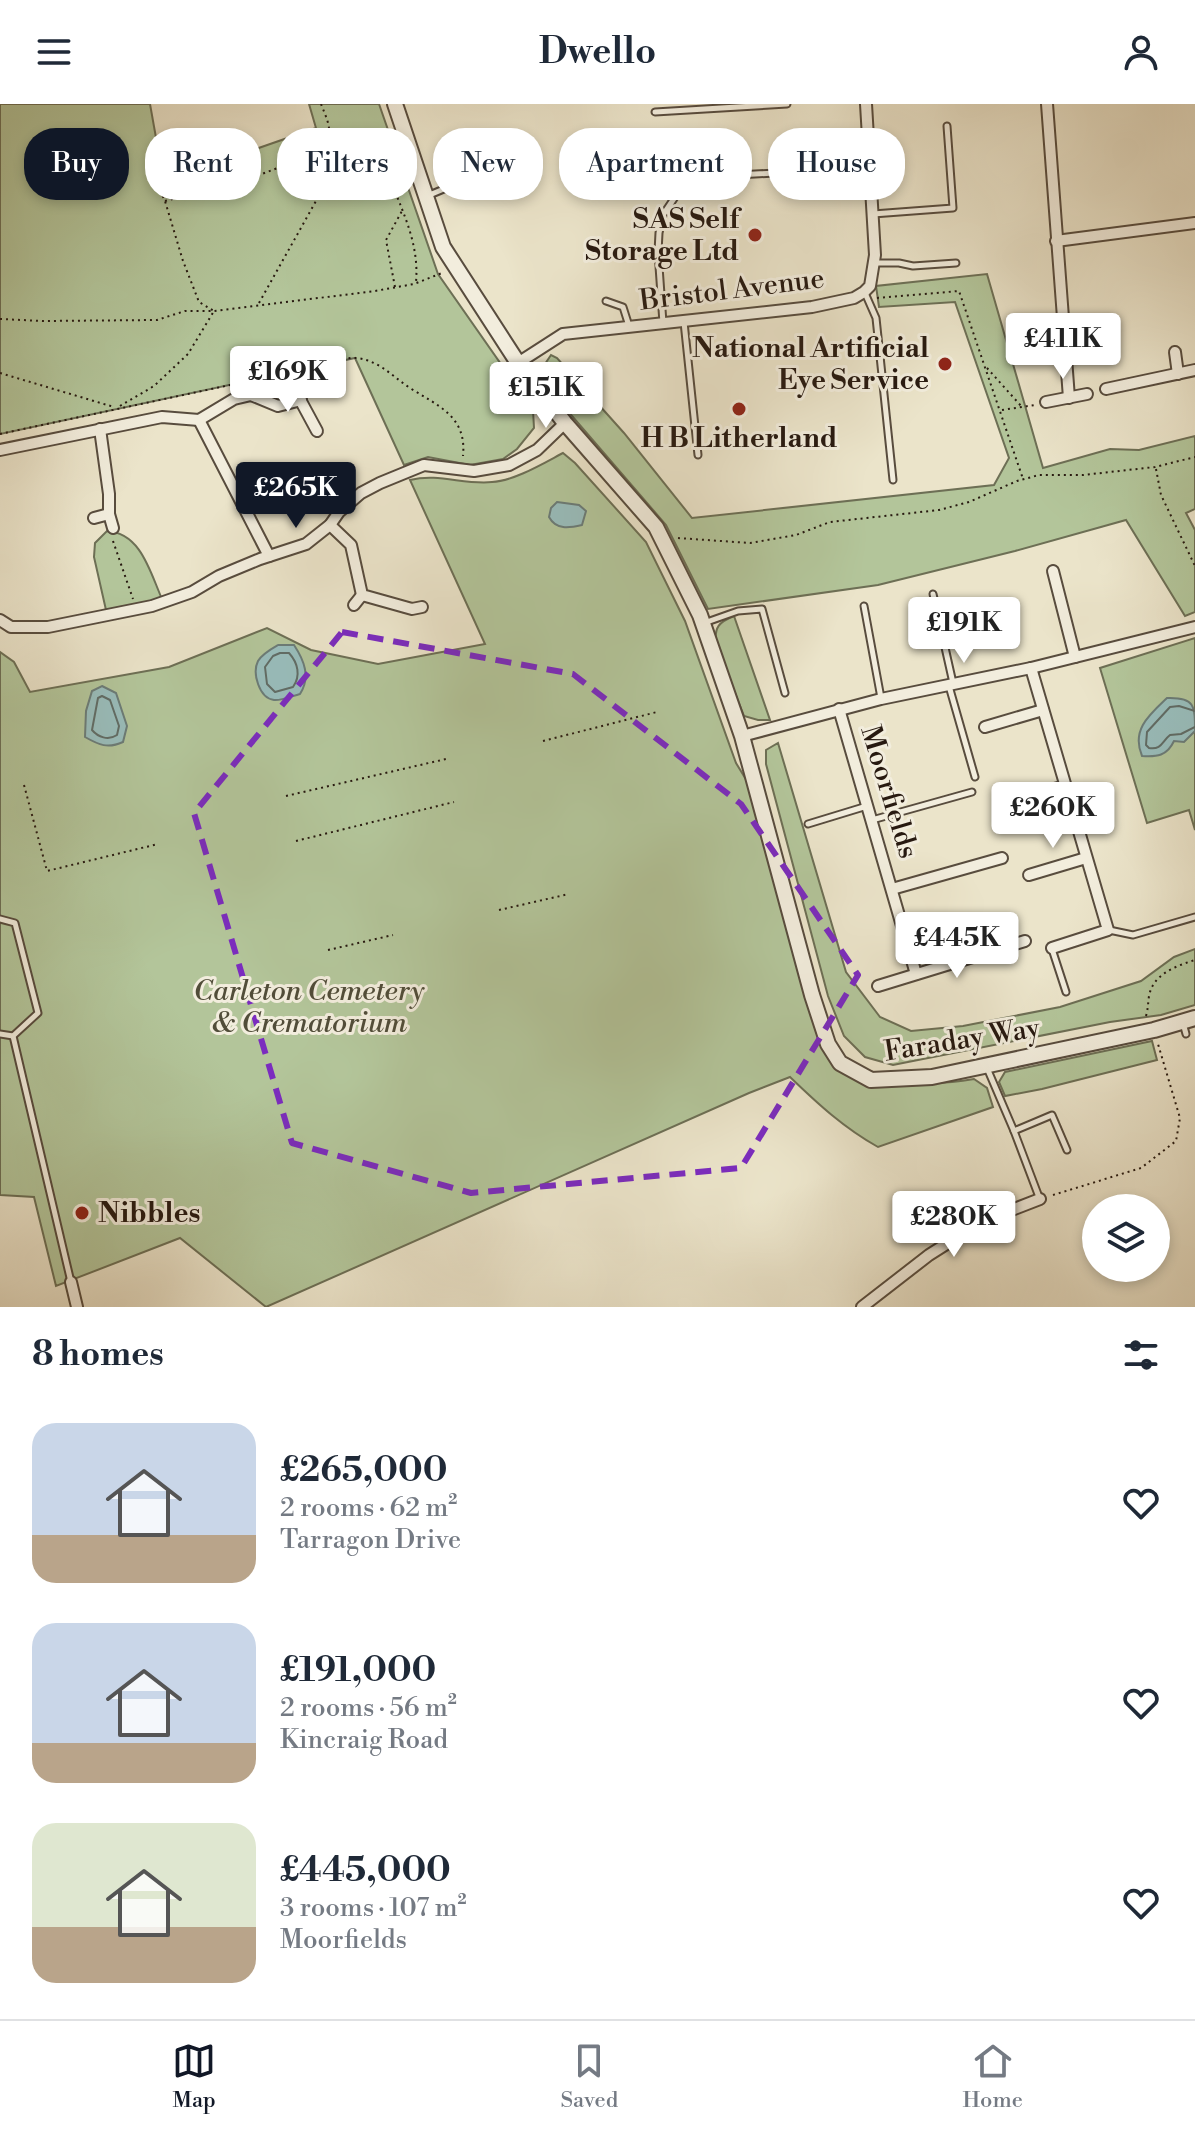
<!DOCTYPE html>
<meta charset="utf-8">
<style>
body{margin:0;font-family:"Libre Bodoni",serif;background:#f2f2f3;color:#1f2937;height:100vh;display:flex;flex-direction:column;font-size:30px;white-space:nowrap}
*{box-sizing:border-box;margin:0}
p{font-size:26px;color:#747a83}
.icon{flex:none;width:44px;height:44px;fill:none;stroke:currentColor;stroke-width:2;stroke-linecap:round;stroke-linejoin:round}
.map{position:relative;height:1203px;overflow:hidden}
.details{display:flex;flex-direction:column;background:#fff;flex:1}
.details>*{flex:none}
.banner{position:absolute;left:24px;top:24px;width:1148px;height:72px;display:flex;gap:16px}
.tools{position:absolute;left:1082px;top:1090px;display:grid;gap:16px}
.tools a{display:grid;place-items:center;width:88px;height:88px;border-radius:50%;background:#fff;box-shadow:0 4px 12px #0003;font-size:40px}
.price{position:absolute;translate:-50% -68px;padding:0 18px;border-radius:8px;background:#fff;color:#222;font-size:26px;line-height:52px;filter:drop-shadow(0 2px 4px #0008)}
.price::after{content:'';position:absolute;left:50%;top:48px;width:24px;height:18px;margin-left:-12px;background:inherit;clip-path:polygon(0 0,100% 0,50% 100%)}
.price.active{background:#111827;color:#fff}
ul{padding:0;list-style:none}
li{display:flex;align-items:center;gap:24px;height:200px;padding:0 32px}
li span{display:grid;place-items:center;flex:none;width:224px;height:160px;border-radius:24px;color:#555}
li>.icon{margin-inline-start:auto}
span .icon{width:96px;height:96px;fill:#fffc;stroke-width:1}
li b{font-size:34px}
h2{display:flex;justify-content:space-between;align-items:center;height:96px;padding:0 32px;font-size:34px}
.tag{padding:0 28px;border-radius:32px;background:#fff;box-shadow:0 4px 12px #0003;font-size:28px;line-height:72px}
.tag.active{background:#111827;color:#fff}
header{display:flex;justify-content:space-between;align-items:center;height:104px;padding:0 32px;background:#fff;font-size:36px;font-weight:700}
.menu{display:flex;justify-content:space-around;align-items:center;height:112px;border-top:2px solid #e0e1e3;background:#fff;font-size:22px;color:#747a83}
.menu a{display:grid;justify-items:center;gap:4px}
.menu .active{color:#111827}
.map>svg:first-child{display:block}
.green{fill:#b3c59a;stroke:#6d6f55;stroke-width:2}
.water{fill:#99bebd;stroke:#6b7c78;stroke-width:2}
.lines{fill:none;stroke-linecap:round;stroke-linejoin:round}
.shore{stroke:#606c66;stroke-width:2}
.service-casing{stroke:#584c3e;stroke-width:9}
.minor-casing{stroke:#584c3e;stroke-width:14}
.tertiary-casing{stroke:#584c3e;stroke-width:18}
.path{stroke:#271910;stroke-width:2;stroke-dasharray:2 4;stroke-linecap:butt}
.service{stroke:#f2eddd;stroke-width:5}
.minor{stroke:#f2eddd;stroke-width:10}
.tertiary{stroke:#f2eddd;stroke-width:14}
.marked{fill:none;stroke:#7b2cbf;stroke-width:6;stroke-dasharray:16 10;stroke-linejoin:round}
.poi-dot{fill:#8f2418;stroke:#f2eddd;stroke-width:3}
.labels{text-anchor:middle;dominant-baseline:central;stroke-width:6;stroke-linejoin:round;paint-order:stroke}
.poi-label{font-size:28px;font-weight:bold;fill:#271910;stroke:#f2eddd;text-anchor:end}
.street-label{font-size:28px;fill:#271910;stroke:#f2eddd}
.park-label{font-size:28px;font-style:italic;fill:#514d39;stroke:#f2eddd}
</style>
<header><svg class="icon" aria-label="menu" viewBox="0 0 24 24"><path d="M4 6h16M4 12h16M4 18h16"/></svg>Dwello<svg class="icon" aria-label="person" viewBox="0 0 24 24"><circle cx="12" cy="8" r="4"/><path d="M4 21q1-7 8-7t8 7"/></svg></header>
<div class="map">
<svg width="1195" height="1203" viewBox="0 0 1195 1203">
<rect width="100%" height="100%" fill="#ebe4ca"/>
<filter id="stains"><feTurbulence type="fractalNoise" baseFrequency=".0025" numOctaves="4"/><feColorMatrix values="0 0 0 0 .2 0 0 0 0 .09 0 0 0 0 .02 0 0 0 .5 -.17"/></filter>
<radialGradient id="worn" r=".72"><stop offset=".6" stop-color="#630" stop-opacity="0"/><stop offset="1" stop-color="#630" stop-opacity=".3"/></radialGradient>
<g class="green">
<polygon points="0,0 150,0 158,45 170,75 316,24 309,0 379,0 438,170 533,306 534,324 517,345 503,355 470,361 428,353 404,361 355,254 0,330"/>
<polygon points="987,170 1043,364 1110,345 1139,346 1195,332 1195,405 1186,409 1195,426 1195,508 1185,512 1126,416 1015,447 878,481 708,505 666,421 547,283 543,263 551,251 557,254 624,329 692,414 994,381 1009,354 955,198 879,203 876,182"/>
<path d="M563 349 575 359 646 438 685 517 736 659 758 695 840 959C893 976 918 985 974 975L987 984 993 1003 878 1043C844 1024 818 1000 790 973L749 989 266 1203 180 1134 56 1182 34 1093 0 1091V548L14 558 30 588 169 563 267 524 311 546 378 560 485 540 410 376C439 369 464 381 492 378 514 377 544 359 563 349Z"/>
<path d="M107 427C141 429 150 468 162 495L106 506 94 453 95 439Z"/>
<path d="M734 512 770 616H758L744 612 716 540C714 523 719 518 734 512Z"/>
<polygon points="1195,534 1195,726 1189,706 1147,719 1100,564"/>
<polygon points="778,639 846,868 880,913 911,927 963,922 1060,903 1141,877 1174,853 1195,845 1195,901 1161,911 1110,918 893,961 865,953 844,932 828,892 766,660 766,646"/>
<polygon points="1152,937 1157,956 1042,985 1005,992 999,978 1005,968"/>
</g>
<g class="water">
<path d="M557 398 579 401 586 407 582 421C569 424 556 426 549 413L551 404Z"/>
<path d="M278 541H294C304 556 311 573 300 590 292 592 281 597 274 596 259 594 252 569 258 557 262 550 271 545 278 541Z"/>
<path d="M102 582 116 589 127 622 123 638C108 645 99 641 85 633L86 607 92 587Z"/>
<path d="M1167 594C1195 593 1195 602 1195 627L1184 638 1174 637C1167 652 1157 653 1142 652 1131 626 1149 611 1167 594Z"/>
</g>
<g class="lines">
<g class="shore">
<path d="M280 549H289C298 559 301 572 293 583L275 588 267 580 265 563 273 552Z"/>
<path d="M102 592 110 596 119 622 117 631C108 637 98 633 92 626L98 594Z"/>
<path d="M1195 607 1179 602 1170 603 1147 628 1146 641 1149 644C1162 646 1162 637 1170 631L1181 630 1195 623"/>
</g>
<g class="service-casing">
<g id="service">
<polyline points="655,8 787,0"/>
<polyline points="737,71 869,64"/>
<polyline points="427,92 475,72"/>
<polyline points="873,110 953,104 947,22"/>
<polyline points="875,159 899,159 913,162 956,159"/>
<polyline points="865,189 876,214 893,376"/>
<polyline points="606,197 623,203 629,222"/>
<polyline points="684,218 698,351"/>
<polyline points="663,219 658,148 659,129 663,111 677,90 719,87"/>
<polyline points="933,490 953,579"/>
<polyline points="864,502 881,594"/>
<polyline points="704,519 738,507 762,505 785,589"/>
<polyline points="949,582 975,673"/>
<polyline points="872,716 972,688"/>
<polyline points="808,720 867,702"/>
<polyline points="0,815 15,819 38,909 13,932 71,1178"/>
<polyline points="1109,826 1133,831 1195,813"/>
<polyline points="1052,845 1066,888"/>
<polyline points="1183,919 1186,930"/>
<polyline points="0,930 13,932"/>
<polyline points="987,964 1014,1027 1052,1011 1067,1046"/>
<polyline points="1014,1027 1039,1093"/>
</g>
</g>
<g class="minor-casing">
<g id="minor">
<polyline points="1047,0 1069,294"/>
<polyline points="1056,137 1195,119"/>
<polyline points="1175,248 1178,270"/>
<polyline points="518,259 563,230 812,203 854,194 864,188 870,182 875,151 866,0"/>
<polyline points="290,277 317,327"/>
<polyline points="1106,285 1195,266"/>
<polyline points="1046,298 1087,290"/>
<polyline points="199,316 269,452"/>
<polyline points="199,316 234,295 251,291 278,302 301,296"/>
<polyline points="100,325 109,390 109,410 113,424"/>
<polyline points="0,346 162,313 199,316"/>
<polyline points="94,414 109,410"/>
<polyline points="330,421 351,441 362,491 412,505 422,503"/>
<polyline points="1053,467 1075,553"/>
<polyline points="354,501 362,491"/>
<polyline points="0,516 11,523 48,523 152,502 192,488 219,472 260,455 306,440 330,421 339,408 361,389 380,379 424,361 474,367 509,361 537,346 565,319"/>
<polyline points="1031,564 1108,826 1052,844"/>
<polyline points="839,605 916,870"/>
<polyline points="985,623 1043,606"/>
<polyline points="742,632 881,595 1031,564 1195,523"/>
<polyline points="1006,699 1065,682"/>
<polyline points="1029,771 1086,754"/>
<polyline points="892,785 1002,754"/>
<polyline points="878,882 1025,837"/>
<polyline points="71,1178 77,1203"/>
<polyline points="862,1203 929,1151 981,1118 1040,1095"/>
</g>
</g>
<g class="tertiary-casing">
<polyline id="tertiary" points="395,0 443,143 518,259 565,319 656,423 700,511 742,632 812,891 828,940 840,959 871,976 932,973 1154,926 1195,914"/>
</g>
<g class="path">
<path d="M321 0C324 8 328 16 329 24 331 45 310 66 333 83 338 87 345 89 351 89 368 89 373 76 394 85 406 115 419 144 416 178"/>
<polyline points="165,97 254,73 322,47"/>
<polyline points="395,183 386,136 402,107"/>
<polyline points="877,194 959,187 1023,375"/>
<polyline points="259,199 326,79"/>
<polyline points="0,215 43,217 157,216 185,207 214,207 375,187 414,180 442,169"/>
<polyline points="987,264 1022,303"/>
<path d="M296 267C313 263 341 253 357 254 380 257 393 273 410 284 438 302 467 312 463 352"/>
<polyline points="0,269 114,303"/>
<polyline points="120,302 154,282 188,250 214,207 199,198 183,157 165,97 154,74"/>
<polyline points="1002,306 1035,301"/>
<polyline points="0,330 282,270"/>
<polyline points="1156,365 1161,391 1195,462"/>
<polyline points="678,434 750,439 796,431 830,418 939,406 969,398 1017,377 1039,371 1083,371 1155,363 1195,353"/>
<polyline points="113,437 133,495"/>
<polyline points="543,637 657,608"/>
<polyline points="24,681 47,767 158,740"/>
<polyline points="286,692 446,655"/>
<polyline points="296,737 454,698"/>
<polyline points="499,806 569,790"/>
<polyline points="328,846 393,831"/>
<path d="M1146 912C1148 905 1148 899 1149 892 1153 870 1176 862 1195 856"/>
<polyline points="1053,1091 1141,1064 1176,1037 1180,1014 1158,940"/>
</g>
<use href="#service" class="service"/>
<use href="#minor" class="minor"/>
<use href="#tertiary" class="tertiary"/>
</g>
<path class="marked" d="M342 528 573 570 741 700 858 871 741 1064 471 1089 292 1039 194 709Z"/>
<g class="poi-dot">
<circle cx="755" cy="131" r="8"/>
<circle cx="945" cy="260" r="8"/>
<circle cx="739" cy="305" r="8"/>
<circle cx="82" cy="1109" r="8"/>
</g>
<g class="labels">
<g class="poi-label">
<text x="739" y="115">SAS Self<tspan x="739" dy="32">Storage Ltd</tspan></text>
<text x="929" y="244">National Artificial<tspan x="929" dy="32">Eye Service</tspan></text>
<text x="739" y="334" text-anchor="middle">H B Litherland</text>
<text x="98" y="1109" text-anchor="start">Nibbles</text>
</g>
<g class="street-label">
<text transform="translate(732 186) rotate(-7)">Bristol Avenue</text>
<text transform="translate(889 688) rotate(73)">Moorfields</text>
<text transform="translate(962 936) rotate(-9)">Faraday Way</text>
</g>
<g class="park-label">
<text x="309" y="887">Carleton Cemetery<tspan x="309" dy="32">&amp; Crematorium</tspan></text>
</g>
</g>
<rect width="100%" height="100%" filter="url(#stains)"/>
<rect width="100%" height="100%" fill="url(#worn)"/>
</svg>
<div class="tools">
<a><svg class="icon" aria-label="layers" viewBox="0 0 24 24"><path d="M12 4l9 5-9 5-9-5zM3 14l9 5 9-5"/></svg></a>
</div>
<b class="price" style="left:1063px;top:277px">£411K</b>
<b class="price" style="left:288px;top:310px">£169K</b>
<b class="price" style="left:546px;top:326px">£151K</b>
<b class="price active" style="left:296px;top:426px">£265K</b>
<b class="price" style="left:964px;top:561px">£191K</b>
<b class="price" style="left:1053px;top:746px">£260K</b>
<b class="price" style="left:957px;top:876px">£445K</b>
<b class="price" style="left:954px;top:1155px">£280K</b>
<div class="banner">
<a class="tag active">Buy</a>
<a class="tag">Rent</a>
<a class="tag">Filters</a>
<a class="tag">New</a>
<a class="tag">Apartment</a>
<a class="tag">House</a>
</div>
</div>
<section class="details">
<h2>8 homes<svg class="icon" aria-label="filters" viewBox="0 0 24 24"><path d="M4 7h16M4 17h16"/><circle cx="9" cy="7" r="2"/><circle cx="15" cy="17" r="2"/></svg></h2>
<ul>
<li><span style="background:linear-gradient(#c9d6e8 70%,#b9a48a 0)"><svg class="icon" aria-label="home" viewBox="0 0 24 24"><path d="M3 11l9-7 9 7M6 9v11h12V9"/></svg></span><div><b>£265,000</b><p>2 rooms · 62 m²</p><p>Tarragon Drive</p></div><svg class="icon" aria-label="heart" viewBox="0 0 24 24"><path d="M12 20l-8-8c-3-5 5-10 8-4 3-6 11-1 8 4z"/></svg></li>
<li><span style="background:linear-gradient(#c9d6e8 75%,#b9a48a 0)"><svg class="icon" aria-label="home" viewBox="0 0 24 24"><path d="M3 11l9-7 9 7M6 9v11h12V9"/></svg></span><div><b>£191,000</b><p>2 rooms · 56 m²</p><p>Kincraig Road</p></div><svg class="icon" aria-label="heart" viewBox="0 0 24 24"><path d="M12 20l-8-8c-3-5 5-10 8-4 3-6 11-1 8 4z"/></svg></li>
<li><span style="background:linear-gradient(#dfe7d0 65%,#b9a48a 0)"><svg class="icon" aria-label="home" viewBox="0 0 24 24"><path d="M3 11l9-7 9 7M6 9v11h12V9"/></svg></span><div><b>£445,000</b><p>3 rooms · 107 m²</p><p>Moorfields</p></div><svg class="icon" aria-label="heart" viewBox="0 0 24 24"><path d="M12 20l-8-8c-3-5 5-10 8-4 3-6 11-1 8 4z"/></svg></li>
</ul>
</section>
<nav class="menu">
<a class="active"><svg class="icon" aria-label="map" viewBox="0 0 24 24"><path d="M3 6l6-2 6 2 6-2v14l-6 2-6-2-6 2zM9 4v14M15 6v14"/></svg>Map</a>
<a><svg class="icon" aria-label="saved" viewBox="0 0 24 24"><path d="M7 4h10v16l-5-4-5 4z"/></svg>Saved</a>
<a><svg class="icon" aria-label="home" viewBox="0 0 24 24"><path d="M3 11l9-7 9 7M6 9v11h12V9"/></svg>Home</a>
</nav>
